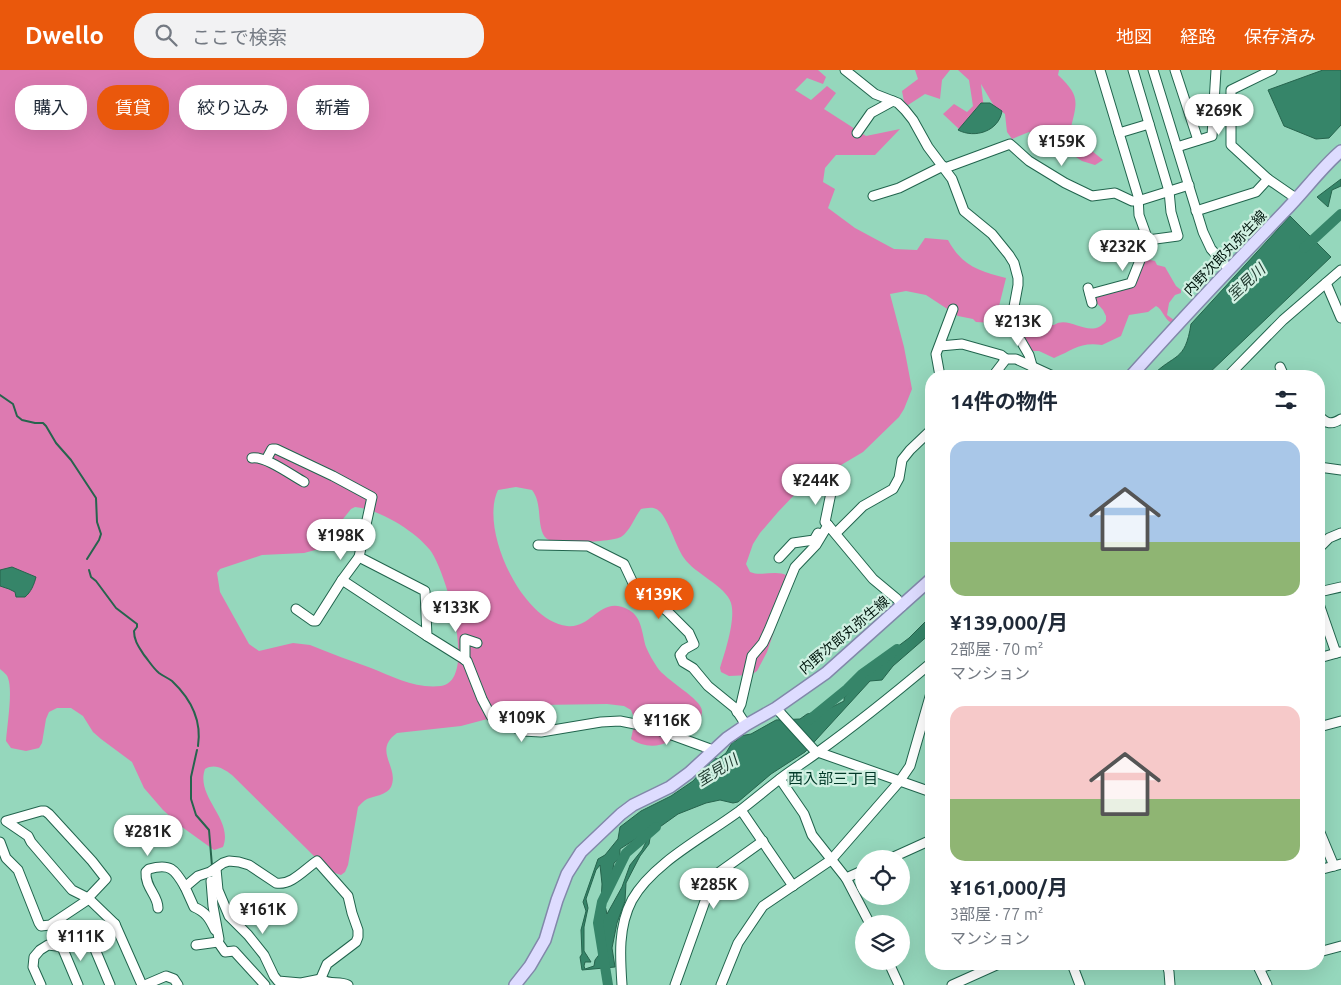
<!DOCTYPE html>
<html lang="ja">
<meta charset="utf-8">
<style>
body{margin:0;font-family:Ubuntu,"Noto Sans JP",sans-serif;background:#f2f2f3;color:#1f2937;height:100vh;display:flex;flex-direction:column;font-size:19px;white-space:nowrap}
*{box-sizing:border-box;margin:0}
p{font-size:16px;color:#747a83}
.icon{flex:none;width:28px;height:28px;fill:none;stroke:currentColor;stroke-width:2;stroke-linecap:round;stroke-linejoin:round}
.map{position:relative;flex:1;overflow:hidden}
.sheet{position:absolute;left:925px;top:300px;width:400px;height:600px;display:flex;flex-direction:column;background:#fff;border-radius:20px;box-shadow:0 5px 20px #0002}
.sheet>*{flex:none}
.top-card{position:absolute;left:15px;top:15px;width:475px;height:45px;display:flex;gap:10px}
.fabs{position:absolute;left:855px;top:780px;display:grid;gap:10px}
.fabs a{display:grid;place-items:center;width:55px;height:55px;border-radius:50%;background:#fff;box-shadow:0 5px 20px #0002;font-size:25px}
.price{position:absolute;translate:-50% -42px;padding:0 11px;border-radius:18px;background:#fff;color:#222;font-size:16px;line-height:32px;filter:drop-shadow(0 1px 2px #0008)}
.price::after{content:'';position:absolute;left:50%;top:30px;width:15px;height:11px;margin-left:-8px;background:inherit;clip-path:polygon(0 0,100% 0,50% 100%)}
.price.active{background:#ea580c;color:#fff}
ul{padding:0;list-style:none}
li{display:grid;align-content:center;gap:10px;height:265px;padding:0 25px}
li span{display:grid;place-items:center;height:155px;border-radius:15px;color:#555}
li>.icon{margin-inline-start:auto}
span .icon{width:90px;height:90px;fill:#fffc;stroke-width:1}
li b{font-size:21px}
h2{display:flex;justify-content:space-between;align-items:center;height:60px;padding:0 25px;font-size:21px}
.chip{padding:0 18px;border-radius:20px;background:#fff;box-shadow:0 5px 20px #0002;font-size:18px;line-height:45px}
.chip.active{background:#ea580c;color:#fff}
header{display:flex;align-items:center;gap:30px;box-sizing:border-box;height:70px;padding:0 25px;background:#ea580c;color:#fff}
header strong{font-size:24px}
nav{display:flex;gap:28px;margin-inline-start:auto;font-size:18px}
.search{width:350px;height:45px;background:#f2f2f3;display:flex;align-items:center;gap:12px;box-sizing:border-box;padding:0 18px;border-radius:20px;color:#747a83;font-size:19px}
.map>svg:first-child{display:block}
.green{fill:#dd7ab1;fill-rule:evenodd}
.water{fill:#368569;stroke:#26644d;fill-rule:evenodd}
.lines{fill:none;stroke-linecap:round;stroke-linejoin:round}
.stream{stroke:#26644d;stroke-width:2}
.river{stroke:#368569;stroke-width:10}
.minor-casing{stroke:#21644d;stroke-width:11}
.major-casing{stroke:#8288aa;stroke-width:14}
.minor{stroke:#fff;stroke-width:9}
.major{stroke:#dedcff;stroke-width:11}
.labels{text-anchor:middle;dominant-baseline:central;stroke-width:4.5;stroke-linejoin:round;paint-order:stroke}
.street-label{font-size:14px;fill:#00160d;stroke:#d0f0e2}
.water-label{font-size:15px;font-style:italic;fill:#1e372d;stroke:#d0f0e2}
.neighbourhood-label{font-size:15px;fill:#013928;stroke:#d0f0e2}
</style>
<header>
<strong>Dwello</strong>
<div class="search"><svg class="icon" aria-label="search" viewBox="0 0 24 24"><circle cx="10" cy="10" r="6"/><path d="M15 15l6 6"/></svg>ここで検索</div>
<nav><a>地図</a><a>経路</a><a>保存済み</a></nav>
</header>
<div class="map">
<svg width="1341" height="915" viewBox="0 0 1341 915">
<rect width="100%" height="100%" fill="#95d7bc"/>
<g class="green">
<path d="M0 0H818L826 7 823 14 807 8 795 20 811 30 827 16 836 23 824 39 866 66 900 59 875 85H836L825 98 823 112 835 119 828 138 855 158 894 179 917 180 925 168 948 170C962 196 979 201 1006 208L996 248 993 253 976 252 973 249 958 246 926 225 906 221 890 224 904 277 912 319 904 339 899 347 863 382 799 420 778 442 760 463 753 474 746 494 750 502C762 507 776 499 788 506L787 524 767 582 757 601 751 605 729 606 721 602 720 598C725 582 736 549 731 533 726 516 695 504 684 488 676 477 668 448 659 441 654 436 647 438 641 439 634 448 630 461 621 467 611 472 563 474 552 471 548 470 545 468 543 464 537 450 542 433 532 420L516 417 498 420C479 459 522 551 567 556 593 559 600 524 629 540 642 547 642 564 646 577 649 584 653 591 657 597 665 610 702 629 702 641 702 656 682 666 670 671 657 678 643 677 631 669L635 650 631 640 624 636 607 634 540 635 461 656 397 663C372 681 400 697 391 717 387 725 374 726 367 729 363 731 361 734 358 737L348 795 345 802 341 805 332 802 318 790 232 705C224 699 215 693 205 699 195 727 234 749 223 777L214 780 182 757 163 740 144 718 132 692 101 669 93 662 83 646 71 638H57L49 642 46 649 42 673 39 678 26 681 11 678 6 671C7 656 13 621 8 608 7 604 3 602 0 599ZM355 437C379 439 415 461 430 480 445 499 479 611 441 616 416 619 393 607 371 598 351 591 330 583 310 575L293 573 259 581 249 574 220 522 217 503 220 499 262 485 304 483 319 479 351 439Z"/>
<polygon points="915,0 950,0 942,10 940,29 925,24 905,37 902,21 918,9"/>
<path d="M958 0H1059L1058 5C1079 25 1078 30 1071 57L1086 76 1103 90 1095 95 1082 91 1067 81 1029 62 1012 69 1007 62 1005 44 994 36 981 14 984 39 960 60 943 44 954 34 967 42 973 36 969 10Z"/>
<path d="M1150 190 1155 191 1157 195 1165 197 1176 216 1181 220V223L1175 225 1169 233 1167 245 1174 250 1172 253C1164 250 1163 239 1156 236L1148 242 1129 245 1121 266 1102 275C1079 272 1074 280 1054 288L1039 281H1029L1017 259 1021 257 1054 255C1070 244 1090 271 1106 251V246L1103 240 1095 231 1096 227 1138 205 1145 191Z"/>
</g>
<g class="water">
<polygon points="1323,0 1341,0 1341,55 1329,68 1316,69 1284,56 1268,20"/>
<path d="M981 33H990L1002 41C999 61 975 69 958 60Z"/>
<polygon points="1341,109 1341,116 1332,120 1328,137 1317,127"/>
<path d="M1290 146 1331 187 1206 306H1152C1174 283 1185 293 1191 254Z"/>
<path d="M12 497 36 507C34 515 31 522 25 527H16L15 522 9 519 0 516V500Z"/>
<path d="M931 546V563L893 596 882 610 870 611 805 682 771 704 738 732 733 733 720 730 706 733 678 744 657 759 650 768 649 774 640 786 626 813 625 831 617 853 612 878 615 897 582 900 580 887 582 884 581 860 586 841 583 832 598 789 605 785 618 769 620 757 641 741 671 726 693 711 713 688 718 689 726 683 733 671H736L740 666 751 664 776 650 800 649 807 644 826 640 844 631V628L860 608 887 589 886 585 889 583 909 568ZM645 763 649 766 642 780 630 795 622 817 607 844 604 831 612 805 614 793 620 788V779ZM600 795 602 814 600 850 604 878 595 890 594 896 585 899 584 896 585 892H591L584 881V857L588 838 586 829 596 800Z"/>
</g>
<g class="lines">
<g class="stream">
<polyline points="0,325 13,334 17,346 22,350 35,353 43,353 46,356 56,373 71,390 96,428 97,452 101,464 99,470 87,489"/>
<path d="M89 500 91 507 96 511 116 538 137 554V557L134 561C134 571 139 577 144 585 149 591 153 598 159 603 163 606 168 608 172 611 191 629 202 650 198 676"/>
<polyline points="197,680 191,707 191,729 196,745 209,760 212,796"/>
</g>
<g class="river">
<polyline points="1304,178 1341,144"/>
<polyline points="809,650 847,619 862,604 897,579"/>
<polyline points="608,915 598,853 602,832 626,783 656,757"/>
</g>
<g class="minor-casing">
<g id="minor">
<polyline points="845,0 875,24 898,33 905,40 913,50 928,77 952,109 964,141 992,164 1009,185 1014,193 1018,208 1018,215 1013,242 1014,259 1029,285 1035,306"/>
<polyline points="1100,0 1138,126 1139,145 1148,170 1178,166 1171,142 1169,121 1133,0"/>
<polyline points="1153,0 1203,162 1211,179 1229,199"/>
<polyline points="1175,0 1198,70"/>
<polyline points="1272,0 1231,20 1231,75 1268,109 1297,129"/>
<polyline points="857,63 871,43 893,31"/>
<polyline points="1119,63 1149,54"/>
<polyline points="1177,77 1212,66 1216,0"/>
<polyline points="945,98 1010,74 1029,91 1065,113 1092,126 1115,123 1132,131 1138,131 1189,115"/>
<polyline points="873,126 899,118 943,96"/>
<polyline points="1196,141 1256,122 1268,109"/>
<polyline points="1326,213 1341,248"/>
<polyline points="1088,218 1092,233"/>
<polyline points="1090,224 1131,213 1148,170"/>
<polyline points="940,276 962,274 1001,285 1006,289"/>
<polyline points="1280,297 1284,306"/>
<polyline points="940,306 936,284 953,239"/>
<polyline points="993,306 1006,289 1016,289 1053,306"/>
<polyline points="1228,306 1283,250 1341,200"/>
<path d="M1319 346C1327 354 1331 355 1341 349"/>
<path d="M252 388C266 386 291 405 304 412"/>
<polyline points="266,390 272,379 276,379 333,406 372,427 359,487 425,521 427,566 467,591 482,629 491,646 522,661 541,662 601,652 620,651 650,657 713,680"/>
<polyline points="1319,397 1341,400"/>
<polyline points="820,403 832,418 825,452 828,455"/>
<polyline points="836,463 863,436 893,419 899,408 902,390 910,380 931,360"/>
<polyline points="538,475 588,476 624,494 640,528 645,533 658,535 667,541 689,563 694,574 685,579 680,585 683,592 693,598 708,616 735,638 746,655"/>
<polyline points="1319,478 1329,468 1341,463"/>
<polyline points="779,488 793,473 814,470 818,463"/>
<polyline points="342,510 359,487"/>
<polyline points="1319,522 1341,517"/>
<polyline points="1319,534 1336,583"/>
<polyline points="296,539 313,551 316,551 342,510 427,566"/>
<polyline points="1319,588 1340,582"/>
<polyline points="465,590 465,569 477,573"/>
<polyline points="776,638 815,681 931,722"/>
<polyline points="737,642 741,634 752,586 763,573 769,560 795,497 816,475 828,455 873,509 897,529 902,536"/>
<polyline points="1319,657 1341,651"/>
<polyline points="780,709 804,744 812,765 846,808 870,854"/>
<polyline points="741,740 793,816"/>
<polygon points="41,741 45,741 49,744 92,791 106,809 88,828 72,820 31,772 28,766 6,751"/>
<polyline points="1319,760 1334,796"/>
<polyline points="0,772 6,788 18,800 39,853 41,856 50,855 89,829"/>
<polyline points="889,789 931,770"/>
<path d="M216 799 218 820 229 846 248 865 264 885 274 906 278 911 301 913 321 909C329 915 339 911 348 915"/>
<polyline points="1319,800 1341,794"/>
<polyline points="846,808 864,800"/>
<polyline points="211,811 213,836 219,869 218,872 225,882 234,881 265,915"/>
<polyline points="88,828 115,854 142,915"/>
<path d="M158 838C158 825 145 818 146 802L149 799C170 793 175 799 185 817"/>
<path d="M217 861 215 860C210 849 206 842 194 837L185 817 198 806 210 802 223 793 229 791 239 792 249 795 276 813C291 816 305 799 317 791L348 826 352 843 358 860V867L356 872 327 894 318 915"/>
<polyline points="89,865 110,915"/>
<polyline points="196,875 218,872"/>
<polyline points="62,877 78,915"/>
<polyline points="1319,882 1341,876"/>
<polyline points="888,891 899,915"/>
<polyline points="1072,894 1080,915"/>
<polyline points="1167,894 1169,902 1170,915"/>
<polyline points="1257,894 1267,915"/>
<polyline points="1259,898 1273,894"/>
<polyline points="41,915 33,897 34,887 40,880 48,875 65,877 115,854"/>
<polyline points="145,915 166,906 174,909 178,915"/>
<path d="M622 915C620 886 618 857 632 830 653 792 708 765 742 739 755 729 768 718 781 708 793 699 806 691 818 682 857 654 894 624 931 593"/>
<polyline points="675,915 714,806 763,771"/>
<polyline points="721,915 738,873 763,836 831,790 899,712 910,696 931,623"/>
<polyline points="952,915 999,894"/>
</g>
</g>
<g class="major-casing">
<g id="major">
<path d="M1131 306C1181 250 1232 196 1284 142 1304 122 1320 99 1341 81"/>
<polyline points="515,915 530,896 545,870 557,830 567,804 581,782 621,744 633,735 670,717 689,703 727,668 746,655 776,638 826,603 931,509"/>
</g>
</g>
<use href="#minor" class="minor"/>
<use href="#major" class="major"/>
</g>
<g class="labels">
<g class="street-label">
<text transform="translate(1225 183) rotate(-46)">内野次郎丸弥生線</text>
<text transform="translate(844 565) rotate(-40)">内野次郎丸弥生線</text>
</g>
<g class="water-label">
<text transform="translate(1246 212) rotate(-43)">室見川</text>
<text transform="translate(717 700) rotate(-32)">室見川</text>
</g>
<g class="neighbourhood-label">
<text x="833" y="708">西入部三丁目</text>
</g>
</g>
</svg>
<div class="fabs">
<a><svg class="icon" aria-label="locate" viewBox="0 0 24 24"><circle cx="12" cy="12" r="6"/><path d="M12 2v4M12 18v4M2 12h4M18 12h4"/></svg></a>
<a><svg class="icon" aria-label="layers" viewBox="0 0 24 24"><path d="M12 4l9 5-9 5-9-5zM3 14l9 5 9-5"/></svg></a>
</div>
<b class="price" style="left:1219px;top:66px">¥269K</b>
<b class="price" style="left:1062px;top:97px">¥159K</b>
<b class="price" style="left:1123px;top:202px">¥232K</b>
<b class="price" style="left:1018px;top:277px">¥213K</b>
<b class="price" style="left:816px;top:436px">¥244K</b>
<b class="price" style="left:341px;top:491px">¥198K</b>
<b class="price active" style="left:659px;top:550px">¥139K</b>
<b class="price" style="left:456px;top:563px">¥133K</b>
<b class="price" style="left:522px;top:673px">¥109K</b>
<b class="price" style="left:667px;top:676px">¥116K</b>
<b class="price" style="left:148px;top:787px">¥281K</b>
<b class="price" style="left:714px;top:840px">¥285K</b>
<b class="price" style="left:263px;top:865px">¥161K</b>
<b class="price" style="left:81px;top:892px">¥111K</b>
<div class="top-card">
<a class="chip">購入</a>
<a class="chip active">賃貸</a>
<a class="chip">絞り込み</a>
<a class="chip">新着</a>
</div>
<section class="sheet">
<h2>14件の物件<svg class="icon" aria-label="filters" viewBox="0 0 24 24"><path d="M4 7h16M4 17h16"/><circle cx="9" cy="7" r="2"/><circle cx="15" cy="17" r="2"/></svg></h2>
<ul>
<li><span style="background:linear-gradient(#a9c7e8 65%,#8fb573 0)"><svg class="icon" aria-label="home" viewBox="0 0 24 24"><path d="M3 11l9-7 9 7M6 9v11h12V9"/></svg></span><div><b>¥139,000/月</b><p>2部屋 · 70 m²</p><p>マンション</p></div></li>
<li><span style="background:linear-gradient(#f6c9c9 60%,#8fb573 0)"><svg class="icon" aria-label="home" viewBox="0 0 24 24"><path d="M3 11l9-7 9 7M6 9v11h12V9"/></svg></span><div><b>¥161,000/月</b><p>3部屋 · 77 m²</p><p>マンション</p></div></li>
</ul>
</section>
</div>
